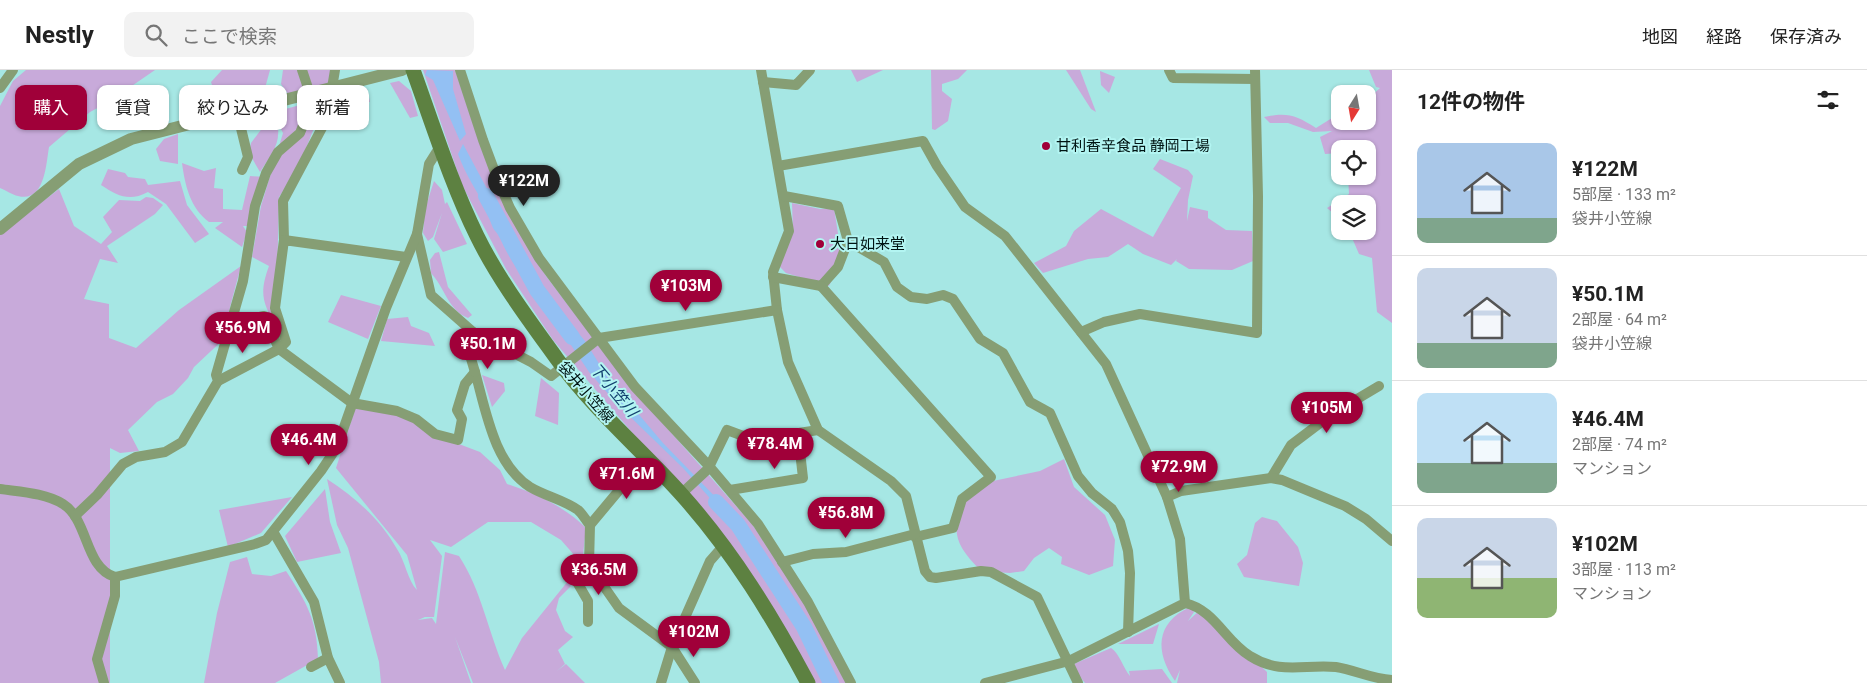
<!DOCTYPE html>
<html lang="ja">
<meta charset="utf-8">
<style>
body{margin:0;font-family:Roboto,"Noto Sans JP",sans-serif;background:#f2f2f2;color:#222;height:100vh;display:flex;flex-direction:column;font-size:19px;white-space:nowrap}
*{box-sizing:border-box;margin:0}
p{font-size:16px;color:#767676}
.icon{flex:none;width:28px;height:28px;fill:none;stroke:currentColor;stroke-width:2;stroke-linecap:round;stroke-linejoin:round}
.map{position:relative;flex:1;overflow:hidden}
.sheet{display:flex;flex-direction:column;background:#fff;width:475px}
.sheet>*{flex:none}
.top-card{position:absolute;left:15px;top:15px;width:475px;height:45px;display:flex;gap:10px}
.needle{width:32px;rotate:191deg}
.tools{position:absolute;left:1331px;top:15px;display:grid;gap:10px}
.tools a{display:grid;place-items:center;width:45px;height:45px;border-radius:10px;background:#fff;box-shadow:0 1px 4px #0004;font-size:25px}
.price{position:absolute;translate:-50% -42px;padding:0 11px;border-radius:18px;background:#a00039;color:#fff;font-size:16px;line-height:32px;filter:drop-shadow(0 1px 2px #0008)}
.price::after{content:'';position:absolute;left:50%;top:30px;width:15px;height:11px;margin-left:-8px;background:inherit;clip-path:polygon(0 0,100% 0,50% 100%)}
.price.current{background:#222;color:#fff}
ul{padding:0;list-style:none}
li{display:flex;align-items:center;gap:15px;height:125px;padding:0 25px}
li+li{border-top:1px solid #e0e0e0}
li span{display:grid;place-items:center;flex:none;width:140px;height:100px;border-radius:10px;color:#555}
li>.icon{margin-inline-start:auto}
span .icon{width:60px;height:60px;fill:#fffc;stroke-width:1}
li b{font-size:21px}
h2{display:flex;justify-content:space-between;align-items:center;height:60px;padding:0 25px;font-size:21px}
.tag{padding:0 18px;border-radius:10px;background:#fff;box-shadow:0 1px 4px #0004;font-size:18px;line-height:45px}
.tag.current{background:#a00039;color:#fff}
header{display:flex;align-items:center;gap:30px;box-sizing:border-box;height:70px;padding:0 25px;background:#fff;border-bottom:1px solid #e0e0e0}
header strong{font-size:24px}
nav{display:flex;gap:28px;margin-inline-start:auto;font-size:18px}
.search{width:350px;height:45px;background:#f2f2f2;display:flex;align-items:center;gap:12px;box-sizing:border-box;padding:0 18px;border-radius:10px;color:#767676;font-size:19px}
main{display:flex;flex:1;min-height:0}
.map>svg:first-child{display:block}
.green{fill:#c8aada}
.water{fill:#93c0f3}
.lines{fill:none;stroke-linecap:round;stroke-linejoin:round}
.river{stroke:#93c0f3;stroke-width:16}
.minor{stroke:#869e74;stroke-width:10}
.tertiary{stroke:#869e74;stroke-width:12}
.secondary{stroke:#5d8141;stroke-width:15}
.poi-dot{fill:#a00039;stroke:#b3f5f2;stroke-width:2}
.labels{text-anchor:middle;dominant-baseline:central;stroke-width:4;stroke-linejoin:round;paint-order:stroke}
.poi-label{font-size:15px;fill:#001413;stroke:#b3f5f2;text-anchor:start}
.street-label{font-size:15px;fill:#001413;stroke:#b3f5f2}
.water-label{font-size:16px;font-style:italic;fill:#13406f;stroke:#b3f5f2}
</style>
<header>
<strong>Nestly</strong>
<div class="search"><svg class="icon" aria-label="search" viewBox="0 0 24 24"><circle cx="10" cy="10" r="6"/><path d="M15 15l6 6"/></svg>ここで検索</div>
<nav><a>地図</a><a>経路</a><a>保存済み</a></nav>
</header>
<main>
<div class="map">
<svg width="1392" height="613" viewBox="0 0 1392 613">
<rect width="100%" height="100%" fill="#a6e7e4"/>
<g class="green">
<path d="M26 0H155L107 33 90 42 49 77C46 94 45 133 18 126 12 125 6 120 0 118V36L13 11Z"/>
<polygon points="222,0 270,0 262,29 221,42 211,12"/>
<polygon points="283,0 330,0 330,14 288,24 281,14"/>
<polygon points="423,0 455,0 483,83 509,143 546,206 628,314 752,454 801,528 851,613 811,613 653,387 553,270 506,199 462,115"/>
<polygon points="851,0 883,0 857,12"/>
<polygon points="931,0 967,0 958,9 942,14 942,21 952,29 948,51 935,60 932,59"/>
<polygon points="1066,0 1080,0 1096,42 1091,39"/>
<path d="M1369 0H1392V253L1377 242 1372 188 1359 184 1349 161H1368V134H1340V149L1327 138 1349 124 1348 106H1368V79H1340V83L1325 84 1320 67 1332 61 1313 62 1288 53H1270L1264 47C1287 42 1296 45 1316 58L1340 43V51H1368V29L1380 18 1376 17Z"/>
<polygon points="1100,1 1115,7 1109,23 1101,15"/>
<polygon points="399,11 411,21 418,46 410,48 390,13"/>
<polygon points="367,19 370,32 343,29 343,23"/>
<path d="M326 28 297 101 279 127 276 255C261 232 260 221 269 196L252 187 261 136 283 63 277 52 250 55 252 48Z"/>
<path d="M263 57 278 58C280 76 269 88 260 102L249 83 251 73Z"/>
<polygon points="178,64 178,94 160,91 156,79 164,69"/>
<polygon points="1160,89 1188,100 1193,106 1188,130 1187,151 1190,137 1208,141 1208,148 1226,160 1252,161 1253,191 1232,200 1189,199 1176,191 1177,189 1171,195 1143,184 1128,174 1108,187 1088,189 1043,203 1034,193 1066,176 1074,161 1101,139 1153,167 1181,118 1153,99"/>
<path d="M182 93 204 101 216 98 214 118 223 119V139L242 140 250 106 265 107 252 156H243L247 162 242 177 215 158 223 152H209C190 138 185 115 182 93Z"/>
<path d="M108 99 125 103 128 107 145 109 148 115 180 111 187 135 209 164 195 173 166 134 148 122C129 132 118 126 101 115Z"/>
<polygon points="434,111 442,120 445,134 447,132 467,174 443,182 434,169 442,143 433,167 428,171 423,163 425,139"/>
<polygon points="59,119 74,156 101,174 112,162 103,147 119,130 140,131 146,127 153,128 163,135 155,144 107,176 118,193 100,189 84,229 109,234 109,268 136,278 179,240 241,196 230,237 227,266 194,297 188,308 173,324 157,332 128,360 139,381 120,383 110,378 110,613 0,613 0,164"/>
<polygon points="792,133 820,139 834,138 842,189 829,216 786,203 779,196 793,162"/>
<path d="M439 182 448 217 472 245 468 248C448 240 445 218 431 203L430 190 435 183Z"/>
<polygon points="341,225 381,236 368,269 328,252"/>
<polygon points="408,247 411,256 429,263 435,276 381,271 387,249"/>
<polygon points="482,305 504,313 505,321 492,337"/>
<polygon points="541,308 559,323 558,355 535,346"/>
<path d="M356 336 396 342 451 371 480 382 500 400 507 414C535 423 565 437 586 458L582 494 561 470 531 452H488L451 477 430 470 442 486 434 547H425L418 550 432 548 436 554 445 482 459 486C482 521 488 562 505 600L522 568 568 511 571 516 559 528 556 540 565 561 573 567 558 580 565 594 557 601 566 594 585 613H473L455 567 471 613H381L379 592 348 478 337 455 327 409C356 428 380 449 397 479 405 491 408 511 417 520L407 485 336 398Z"/>
<path d="M1064 389 1074 417 1105 445 1115 470 1113 496 1089 505 1061 494 1062 487 1049 478 1034 488 1024 501 1010 503 981 501C956 475 951 465 962 429L993 411 1040 401Z"/>
<polygon points="325,419 330,452 341,483 297,492 285,466"/>
<polygon points="292,427 261,463 228,477 219,440"/>
<polygon points="1262,447 1277,451 1298,477 1303,493 1299,516 1244,507 1237,494 1247,485 1255,453"/>
<path d="M247 487 252 504 271 506 286 501C307 533 317 550 318 589L275 613H204L217 543 230 492Z"/>
<path d="M1190 537 1194 542 1188 551 1201 539 1267 602V613H1177L1180 600 1175 611C1155 582 1155 553 1190 537Z"/>
<polygon points="704,547 714,550 713,572 703,567 699,559"/>
<polygon points="1159,554 1153,574 1118,574"/>
<path d="M1111 578C1120 584 1123 598 1130 606L1129 601 1162 599 1172 613H1085L1074 599V594Z"/>
</g>
<g class="water">
<polygon points="427,0 453,1 453,19 466,64 460,71 433,10 425,5"/>
<path d="M463 74 494 132V145L537 220C522 209 506 184 500 167 498 163 495 162 493 158 490 152 489 145 487 140 477 121 465 104 458 84Z"/>
<path d="M543 228 565 247 585 271 608 308 663 373 727 439 748 468C735 463 719 450 716 435L683 398 618 335 589 302 563 263 560 250Z"/>
</g>
<g class="lines">
<g class="river">
<polyline points="486,126 537,220 572,267"/>
<polyline points="716,432 738,455 804,557 831,613"/>
</g>
<g class="minor">
<polyline points="460,0 483,70 499,113 510,138 539,188 635,317 709,396 758,454 808,532 851,613"/>
<polyline points="761,0 789,161 773,202 777,240 788,292 818,360 891,411 906,426 925,501 930,507 936,508 981,501 991,502 1037,527 1078,613"/>
<polyline points="1169,0 1173,8 1255,9"/>
<polyline points="763,12 796,15 810,0"/>
<polyline points="0,18 13,0"/>
<polyline points="332,18 335,0"/>
<polyline points="237,42 248,87 242,100"/>
<polyline points="778,96 923,71 937,96 965,137 1005,166 1106,294 1167,427 1180,469 1185,533 1069,591 985,613"/>
<polyline points="784,126 838,136 848,171 884,192 897,217 911,227 927,229 943,225 953,229 980,269 1003,283 1030,332 1050,343 1078,406 1092,423 1112,439 1120,452 1128,481 1130,503 1128,562"/>
<polyline points="417,164 431,225 473,262 531,292 551,306 599,268 777,240"/>
<polyline points="284,170 283,131 323,56 336,17"/>
<path d="M406 187 284 170 275 238 286 272 279 279 352 333 397 341 416 349 435 364 458 370 462 349 457 340 465 314 475 302C486 341 494 394 530 417 545 426 564 430 578 440 583 444 586 451 590 455"/>
<polyline points="773,207 821,216 838,197 848,171"/>
<polyline points="821,216 991,407 962,429 953,458 915,467"/>
<polyline points="473,262 466,272 475,302"/>
<polyline points="1081,262 1104,252 1140,244 1257,263 1258,126 1255,0"/>
<polyline points="218,311 279,279 264,246 254,248"/>
<polyline points="646,388 590,455 589,495 619,538 672,577 710,491 724,475"/>
<polyline points="1271,408 1291,375 1332,344 1379,316"/>
<path d="M0 419C21 422 45 423 63 434 89 450 84 497 115 507L255 474 266 470 321 401 337 377 386 238 417 164 429 94 441 75"/>
<polyline points="730,420 803,408 798,364"/>
<polyline points="681,424 708,399 727,360 754,370 818,360"/>
<polyline points="1167,427 1181,421 1271,408 1282,410 1345,436 1366,449 1392,471"/>
<polyline points="75,446 97,425 123,394 136,387 165,382 182,372 218,311 216,305 243,211 255,136 266,103 278,82 300,63 310,38 310,24 302,0"/>
<polyline points="274,463 314,532 328,588 340,613"/>
<polyline points="782,492 813,484 846,482 915,464"/>
<path d="M1185 533C1215 540 1225 571 1250 586 1280 605 1304 594 1336 597 1355 600 1372 609 1392 610"/>
<polyline points="588,552 588,531 577,512 579,501 589,495"/>
<polyline points="672,577 695,613"/>
<polyline points="311,597 328,588"/>
<polyline points="104,613 97,589 115,526 115,507"/>
<polyline points="661,613 672,577"/>
</g>
<polyline class="tertiary" points="0,159 79,94 131,69 402,0"/>
<path class="secondary" d="M413 0C433 55 451 113 477 166 498 209 529 250 557 289 593 339 641 379 682 425 733 482 772 546 808 613"/>
</g>
<g class="poi-dot">
<circle cx="1046" cy="76" r="5"/>
<circle cx="820" cy="174" r="5"/>
</g>
<g class="labels">
<g class="poi-label">
<text x="1056" y="76">甘利香辛食品 静岡工場</text>
<text x="830" y="174">大日如来堂</text>
</g>
<g class="street-label">
<text transform="translate(586 322) rotate(49)">袋井小笠線</text>
</g>
<g class="water-label">
<text transform="translate(614 320) rotate(50)">下小笠川</text>
</g>
</g>
</svg>
<div class="tools">
<a><svg class="needle" viewBox="-14 -14 28 28"><path d="M0-13l5 13h-10z" fill="#e53935"/><path d="M0 13l5-13h-10z" fill="#767676"/></svg></a>
<a><svg class="icon" aria-label="locate" viewBox="0 0 24 24"><circle cx="12" cy="12" r="6"/><path d="M12 2v4M12 18v4M2 12h4M18 12h4"/></svg></a>
<a><svg class="icon" aria-label="layers" viewBox="0 0 24 24"><path d="M12 4l9 5-9 5-9-5zM3 14l9 5 9-5"/></svg></a>
</div>
<b class="price current" style="left:524px;top:137px">¥122M</b>
<b class="price" style="left:686px;top:242px">¥103M</b>
<b class="price" style="left:243px;top:284px">¥56.9M</b>
<b class="price" style="left:488px;top:300px">¥50.1M</b>
<b class="price" style="left:1327px;top:364px">¥105M</b>
<b class="price" style="left:309px;top:396px">¥46.4M</b>
<b class="price" style="left:775px;top:400px">¥78.4M</b>
<b class="price" style="left:1179px;top:423px">¥72.9M</b>
<b class="price" style="left:627px;top:430px">¥71.6M</b>
<b class="price" style="left:846px;top:469px">¥56.8M</b>
<b class="price" style="left:599px;top:526px">¥36.5M</b>
<b class="price" style="left:694px;top:588px">¥102M</b>
<div class="top-card">
<a class="tag current">購入</a>
<a class="tag">賃貸</a>
<a class="tag">絞り込み</a>
<a class="tag">新着</a>
</div>
</div>
<section class="sheet">
<h2>12件の物件<svg class="icon" aria-label="filters" viewBox="0 0 24 24"><path d="M4 7h16M4 17h16"/><circle cx="9" cy="7" r="2"/><circle cx="15" cy="17" r="2"/></svg></h2>
<ul>
<li><span style="background:linear-gradient(#a9c7e8 75%,#7fa58c 0)"><svg class="icon" aria-label="home" viewBox="0 0 24 24"><path d="M3 11l9-7 9 7M6 9v11h12V9"/></svg></span><div><b>¥122M</b><p>5部屋 · 133 m²</p><p>袋井小笠線</p></div></li>
<li><span style="background:linear-gradient(#c9d6e8 75%,#7fa58c 0)"><svg class="icon" aria-label="home" viewBox="0 0 24 24"><path d="M3 11l9-7 9 7M6 9v11h12V9"/></svg></span><div><b>¥50.1M</b><p>2部屋 · 64 m²</p><p>袋井小笠線</p></div></li>
<li><span style="background:linear-gradient(#bfe0f5 70%,#7fa58c 0)"><svg class="icon" aria-label="home" viewBox="0 0 24 24"><path d="M3 11l9-7 9 7M6 9v11h12V9"/></svg></span><div><b>¥46.4M</b><p>2部屋 · 74 m²</p><p>マンション</p></div></li>
<li><span style="background:linear-gradient(#c9d6e8 60%,#8fb573 0)"><svg class="icon" aria-label="home" viewBox="0 0 24 24"><path d="M3 11l9-7 9 7M6 9v11h12V9"/></svg></span><div><b>¥102M</b><p>3部屋 · 113 m²</p><p>マンション</p></div></li>
</ul>
</section>
</main>
